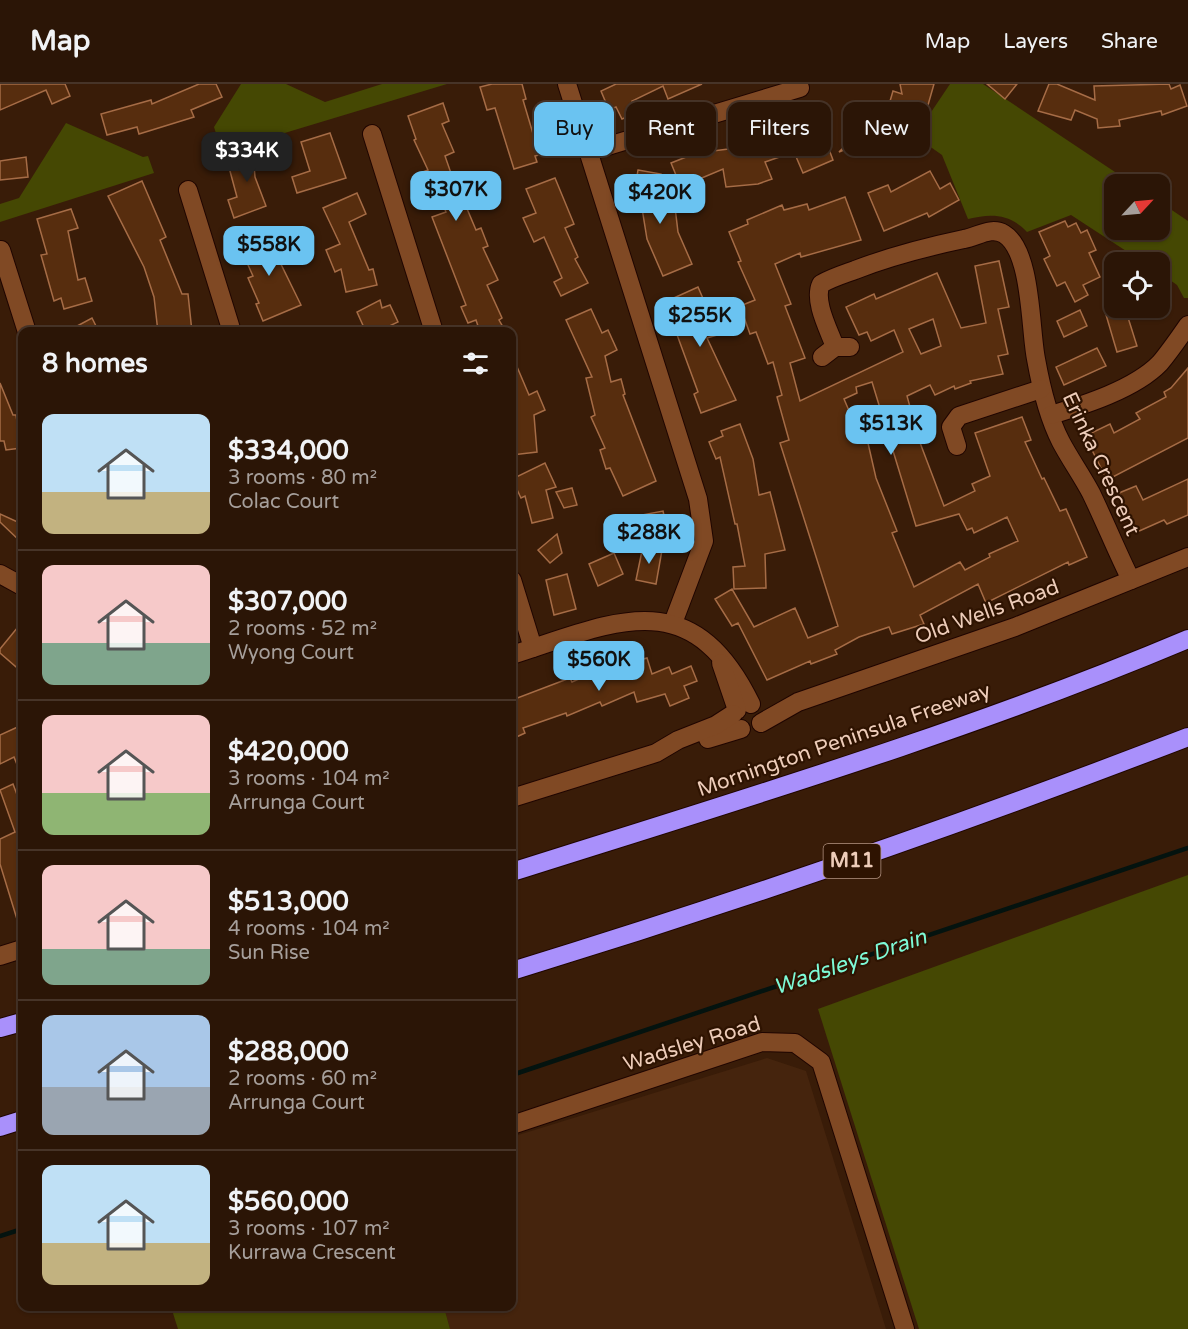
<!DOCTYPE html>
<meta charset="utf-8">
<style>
body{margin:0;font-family:"Varela Round",sans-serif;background:#331e10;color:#f1f3f6;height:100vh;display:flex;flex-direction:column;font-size:22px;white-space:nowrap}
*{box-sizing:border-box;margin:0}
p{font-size:20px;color:#a69f9b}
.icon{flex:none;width:33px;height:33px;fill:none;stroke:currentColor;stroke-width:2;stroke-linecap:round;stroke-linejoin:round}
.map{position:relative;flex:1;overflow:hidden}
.panel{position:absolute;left:18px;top:243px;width:498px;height:984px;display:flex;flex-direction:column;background:#2b1506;border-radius:12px;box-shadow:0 2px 4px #0004,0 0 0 2px #473428}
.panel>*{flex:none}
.guide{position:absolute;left:534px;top:18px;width:564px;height:54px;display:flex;gap:12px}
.needle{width:39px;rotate:64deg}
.tools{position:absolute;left:1104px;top:90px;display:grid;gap:12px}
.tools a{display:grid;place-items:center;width:66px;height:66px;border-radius:12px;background:#2b1506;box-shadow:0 2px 4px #0004,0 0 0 2px #473428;font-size:30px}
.price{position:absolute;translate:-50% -51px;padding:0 14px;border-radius:12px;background:#6ac3f1;color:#111;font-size:20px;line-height:39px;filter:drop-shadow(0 2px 3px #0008)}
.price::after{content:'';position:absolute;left:50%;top:36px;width:18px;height:14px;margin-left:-9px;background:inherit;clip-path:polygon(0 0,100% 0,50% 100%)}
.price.current{background:#222;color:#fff}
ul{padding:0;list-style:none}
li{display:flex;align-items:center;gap:18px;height:150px;padding:0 24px}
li+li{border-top:2px solid #473428}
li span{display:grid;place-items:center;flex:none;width:168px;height:120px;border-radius:12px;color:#555}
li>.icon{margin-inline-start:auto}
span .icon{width:72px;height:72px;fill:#fffc;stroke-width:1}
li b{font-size:26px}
h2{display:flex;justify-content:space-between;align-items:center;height:72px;padding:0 24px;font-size:26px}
.pill{padding:0 21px;border-radius:12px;background:#2b1506;box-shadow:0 2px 4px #0004,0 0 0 2px #473428;font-size:21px;line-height:54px}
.pill.current{background:#6ac3f1;color:#111}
header{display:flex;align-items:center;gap:36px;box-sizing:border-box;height:84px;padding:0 30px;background:#2b1506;border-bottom:2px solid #473428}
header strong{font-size:28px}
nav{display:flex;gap:33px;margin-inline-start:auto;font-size:21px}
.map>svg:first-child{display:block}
.built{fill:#45240d}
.green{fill:#454803}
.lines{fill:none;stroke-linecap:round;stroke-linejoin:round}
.stream{stroke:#04130f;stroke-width:4.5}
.building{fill:#572d0e;stroke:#a66c46;stroke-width:1.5;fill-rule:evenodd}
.minor-casing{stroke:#1f0500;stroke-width:20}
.highway-casing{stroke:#1f0500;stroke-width:20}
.minor{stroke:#804924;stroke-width:18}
.highway{stroke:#a990fb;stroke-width:18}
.labels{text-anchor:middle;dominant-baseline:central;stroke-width:4.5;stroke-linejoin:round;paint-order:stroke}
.shield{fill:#2e1301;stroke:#b49482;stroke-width:1.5}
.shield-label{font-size:20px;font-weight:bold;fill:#edccb9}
.street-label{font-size:21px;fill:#edccb9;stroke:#2e1301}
.water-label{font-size:22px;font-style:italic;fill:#7dfad7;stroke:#2e1301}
</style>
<header>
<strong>Map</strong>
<nav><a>Map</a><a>Layers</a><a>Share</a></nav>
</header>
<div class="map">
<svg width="1188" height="1245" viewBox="0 0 1188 1245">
<rect width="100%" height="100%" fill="#391c08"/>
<polygon class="built" points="767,974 806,987 886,1245 450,1245 444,1223 512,1222 512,1053"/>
<g class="green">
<polygon points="241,0 286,0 325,18 382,0 447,0 222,68 214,43"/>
<path d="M950 0H983L1133 100H1114V146H1160V118L1188 137V214H1184L1177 201 1160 189V178H1143L1071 131 1027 148C1010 130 992 129 968 135L942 71 915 52Z"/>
<polygon points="66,39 143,73 148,72 154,89 0,138 0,120 19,114"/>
<polygon points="1188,791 1188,1245 919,1245 818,925"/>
<polygon points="171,1223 444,1223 450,1245 178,1245"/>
</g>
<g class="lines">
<g class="stream">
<polyline points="512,991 1188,764"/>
<polyline points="0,1152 22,1145"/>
</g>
</g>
<g class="building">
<polygon points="0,0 65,0 70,12 52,20 46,6 0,26"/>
<polygon points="199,0 216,0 222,13 191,26 194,33 139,50 137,43 107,51 101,30 151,16 152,20"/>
<polygon points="492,0 522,0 526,15 523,16 534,53 549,49 554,67 535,72 537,78 514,85 495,24 487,26 480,3"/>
<polygon points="616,0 702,0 668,15 663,2 632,17 637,29 622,35 616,23 609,26 601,7"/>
<polygon points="900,0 934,0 924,35 888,24 893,7 902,10"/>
<polygon points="987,0 1017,0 1005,15"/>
<polygon points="1049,0 1057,0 1095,16 1094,2 1169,0 1171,5 1180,1 1187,22 1162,31 1161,27 1119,36 1120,42 1098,44 1097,35 1075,26 1071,36 1038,27"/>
<polygon points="443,19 449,37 442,40 454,68 445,72 462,121 465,120 476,146 481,144 488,162 483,164 498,196 487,201 502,234 499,236 503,243 494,248 480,248 476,236 468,239 461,223 466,221 432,133 446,128 436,103 426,106 420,89 428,86 414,56 416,55 408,32"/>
<polygon points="874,32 898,56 886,68 873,54 839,68"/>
<polygon points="812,47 815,55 824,52 833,76 803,89 794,68 765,78 772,95 758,100 726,103 723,85 697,96 699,102 683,108 671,79 704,66 705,68 744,63 743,60 772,49 777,62"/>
<polygon points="330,49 346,94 297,109 292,93 310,87 301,58"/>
<polygon points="266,65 270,77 254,81 255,93 266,122 234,134 228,116 237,113 227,76"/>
<polygon points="26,73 28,93 0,96 0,77"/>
<polygon points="638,86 661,90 656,126 675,123 678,148 692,180 663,192 647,155 641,118 633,117"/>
<polygon points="930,87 940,105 950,99 959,116 929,133 927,129 884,147 868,109 888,101 891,108"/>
<polygon points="555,94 574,140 565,144 578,173 575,175 588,199 561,212 554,198 562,194 544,153 534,158 523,134 536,129 526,105"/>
<polygon points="142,97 166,153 160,156 182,210 188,210 192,248 158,248 154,213 144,183 108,112"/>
<polygon points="357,109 366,130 349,138 369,186 373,185 377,201 346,208 341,185 335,188 326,166 340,160 323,124"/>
<path d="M845 113 861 156 801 173 800 169 775 180 791 220 785 222 805 274 790 279 800 317 903 268 894 246 871 257 867 248 859 251 846 223 874 210 876 215 937 189 961 244 986 239 975 182 999 177 1009 223 998 225 1008 270 998 272 1003 290 970 297 971 299 955 305 954 302 935 311 930 301 907 312 919 356 944 422 975 407 972 400 990 392 975 349 1022 333 1031 356 1025 358 1042 395 1044 394 1060 427 1066 425 1087 473 1069 481 1068 478 986 519 978 500 920 531 924 540 892 550 889 543 859 553 835 566 837 570 811 580 810 577 767 596 738 539 732 542 715 515 732 505 754 543 795 524 808 554 838 542 780 359 789 356 777 313 782 311 773 278 768 280 756 248 750 250 740 222 755 216 738 178 741 177 729 148 748 140 747 136 782 121 784 126 807 120 809 126ZM933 235 941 262 921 270 909 245ZM872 298 916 442 959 430 967 446 972 444 974 449 1007 433 1018 457 989 470 990 473 965 486 960 478 914 503 892 449 897 447 876 394 862 333 853 336 844 315 857 309 856 303Z"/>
<polygon points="71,125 78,144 68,147 78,196 85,194 92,217 64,225 61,214 54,217 41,171 47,170 37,135"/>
<polygon points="1065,137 1068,143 1076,139 1081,149 1087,146 1096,166 1089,169 1100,193 1083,201 1088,211 1075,218 1065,198 1057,202 1044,175 1050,172 1039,148"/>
<polygon points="272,146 280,163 274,166 301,221 263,237 256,220 259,219 248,194 253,192 239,161"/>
<polygon points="698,203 712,235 719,233 724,249 707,254 736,316 701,329 694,310 698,308 665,218"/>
<polygon points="380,216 382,224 390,221 398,238 377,248 366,248 357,228"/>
<polygon points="1104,224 1125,224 1137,262 1117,268"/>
<polygon points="591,225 602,249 608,246 617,266 605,272 611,298 621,295 625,310 623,311 656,397 623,412 610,384 606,385 600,366 605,364 591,333 595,331 586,294 592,293 566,236"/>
<polygon points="1080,226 1087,242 1064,253 1057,237"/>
<polygon points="92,234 99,248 66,248"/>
<polygon points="1097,264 1106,282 1064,301 1056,283"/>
<polygon points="512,271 529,311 537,307 545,326 534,331 537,368 512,371"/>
<polygon points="1188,284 1188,354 1107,396 1085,352 1110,340 1114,349 1140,335 1136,329 1166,313 1164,308 1171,304"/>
<polygon points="0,299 13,331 16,331 21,364 6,366 4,357 0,357"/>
<polygon points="740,340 753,375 759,411 770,408 785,466 765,470 766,504 734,505 733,483 745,482 737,440 735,440 720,373 716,375 709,358 723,352 721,347"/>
<polygon points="545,379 556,403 546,406 553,434 532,439 525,412 521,414 512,395"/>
<polygon points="1188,395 1188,431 1167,440 1164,436 1137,448 1119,409 1136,402 1143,416"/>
<polygon points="572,404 577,421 564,424 556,408"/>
<polygon points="663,427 667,445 619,454 615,436"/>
<polygon points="0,430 22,440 22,459 0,438"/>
<polygon points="557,450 562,469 550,479 538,466"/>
<polygon points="643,462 662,466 656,500 636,496"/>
<polygon points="614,469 623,490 598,502 589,480"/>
<polygon points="567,490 576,525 554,531 546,496"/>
<polygon points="22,538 22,588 0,569 0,565"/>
<polygon points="647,574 652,590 669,583 672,590 691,582 697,597 684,602 689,614 670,622 665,610 637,618 634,608 602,622 600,618 567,632 566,629 523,644 525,649 512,655 512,616 570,594 572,598 606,583 607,585"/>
<polygon points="22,641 22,693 14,673 0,680 0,651"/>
<polygon points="13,700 22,724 22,845 20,845 0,780 0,755 15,748 0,706"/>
</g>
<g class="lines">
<g class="minor-casing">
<g id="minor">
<polyline points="567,0 698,415 704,457 673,539"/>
<polyline points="372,50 434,248"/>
<polyline points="588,68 800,4"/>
<polyline points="188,106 232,248"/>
<polyline points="1,166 27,248"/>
<path d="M835 263C829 246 813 217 821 200 831 194 844 190 855 186 891 172 926 163 964 155 977 153 991 142 1004 150 1032 167 1030 246 1036 275 1041 303 1048 333 1061 358 1070 375 1082 392 1091 409 1105 438 1117 468 1131 496"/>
<polyline points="822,273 835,263 850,263"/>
<path d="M1051 331C1084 321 1135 305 1160 279 1170 267 1179 254 1188 241"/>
<polyline points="957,362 951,343 959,332 1041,305"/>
<polyline points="0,490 22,502"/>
<polyline points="512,496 533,564"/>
<path d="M512 571C615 538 691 497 751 620"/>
<polyline points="721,579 737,626"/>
<polyline points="761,639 798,618 1015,543 1188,473"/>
<polyline points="708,655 741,645"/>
<polyline points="512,714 656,669 678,656 716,641 733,630"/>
<polyline points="0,872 22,865"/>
<polyline points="512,1041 762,958 795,959 821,978 905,1245"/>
</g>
</g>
<g class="highway-casing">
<g id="highway">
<path d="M512 788C739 716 968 648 1188 555"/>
<path d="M512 887C740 817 965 739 1188 653"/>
<polyline points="0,944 22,938"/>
<polyline points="0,1043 22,1036"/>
</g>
</g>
<use href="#minor" class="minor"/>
<use href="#highway" class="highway"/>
</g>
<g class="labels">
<rect class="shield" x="823.5" y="760" width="57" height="34" rx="4.5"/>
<g class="shield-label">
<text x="852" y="777">M11</text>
</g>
<g class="street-label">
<text transform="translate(1101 380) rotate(65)">Erinka Crescent</text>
<text transform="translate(987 528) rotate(-20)">Old Wells Road</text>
<text transform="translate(844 656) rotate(-19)">Mornington Peninsula Freeway</text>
<text transform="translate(692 960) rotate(-17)">Wadsley Road</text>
</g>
<g class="water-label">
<text transform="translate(850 878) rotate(-19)">Wadsleys Drain</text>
</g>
</g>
</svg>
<div class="tools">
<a><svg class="needle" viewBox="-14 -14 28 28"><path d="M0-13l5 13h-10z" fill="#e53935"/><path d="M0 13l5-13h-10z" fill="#a69f9b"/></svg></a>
<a><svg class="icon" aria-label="locate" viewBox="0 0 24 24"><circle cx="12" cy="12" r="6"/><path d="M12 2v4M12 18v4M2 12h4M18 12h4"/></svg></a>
</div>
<b class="price current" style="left:247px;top:99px">$334K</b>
<b class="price" style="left:456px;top:138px">$307K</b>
<b class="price" style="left:660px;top:141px">$420K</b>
<b class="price" style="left:269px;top:193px">$558K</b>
<b class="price" style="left:700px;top:264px">$255K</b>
<b class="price" style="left:891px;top:372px">$513K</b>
<b class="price" style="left:649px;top:481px">$288K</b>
<b class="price" style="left:599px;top:608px">$560K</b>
<div class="guide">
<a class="pill current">Buy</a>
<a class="pill">Rent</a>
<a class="pill">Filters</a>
<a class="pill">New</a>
</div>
<section class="panel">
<h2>8 homes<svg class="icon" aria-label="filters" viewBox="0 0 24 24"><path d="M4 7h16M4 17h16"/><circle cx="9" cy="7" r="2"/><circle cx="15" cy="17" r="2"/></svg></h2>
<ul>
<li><span style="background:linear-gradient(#bfe0f5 65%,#c2b280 0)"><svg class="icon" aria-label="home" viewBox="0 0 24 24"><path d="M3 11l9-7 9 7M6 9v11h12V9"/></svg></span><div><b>$334,000</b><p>3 rooms · 80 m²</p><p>Colac Court</p></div></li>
<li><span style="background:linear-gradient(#f6c9c9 65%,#7fa58c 0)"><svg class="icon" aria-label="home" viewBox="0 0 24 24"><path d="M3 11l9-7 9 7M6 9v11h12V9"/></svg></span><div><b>$307,000</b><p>2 rooms · 52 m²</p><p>Wyong Court</p></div></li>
<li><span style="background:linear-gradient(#f6c9c9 65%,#8fb573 0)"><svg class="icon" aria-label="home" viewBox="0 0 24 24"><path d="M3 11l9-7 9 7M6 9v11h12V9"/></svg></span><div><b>$420,000</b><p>3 rooms · 104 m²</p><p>Arrunga Court</p></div></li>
<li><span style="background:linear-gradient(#f6c9c9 70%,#7fa58c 0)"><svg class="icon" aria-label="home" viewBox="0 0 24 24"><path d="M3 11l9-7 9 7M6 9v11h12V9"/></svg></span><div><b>$513,000</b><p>4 rooms · 104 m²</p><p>Sun Rise</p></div></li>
<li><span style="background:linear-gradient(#a9c7e8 60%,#9aa5b1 0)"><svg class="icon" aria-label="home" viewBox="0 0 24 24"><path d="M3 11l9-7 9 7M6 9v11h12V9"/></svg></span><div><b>$288,000</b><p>2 rooms · 60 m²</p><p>Arrunga Court</p></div></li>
<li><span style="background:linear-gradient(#bfe0f5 65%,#c2b280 0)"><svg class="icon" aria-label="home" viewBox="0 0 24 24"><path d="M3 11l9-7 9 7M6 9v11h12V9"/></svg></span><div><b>$560,000</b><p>3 rooms · 107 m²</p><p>Kurrawa Crescent</p></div></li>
</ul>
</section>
</div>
